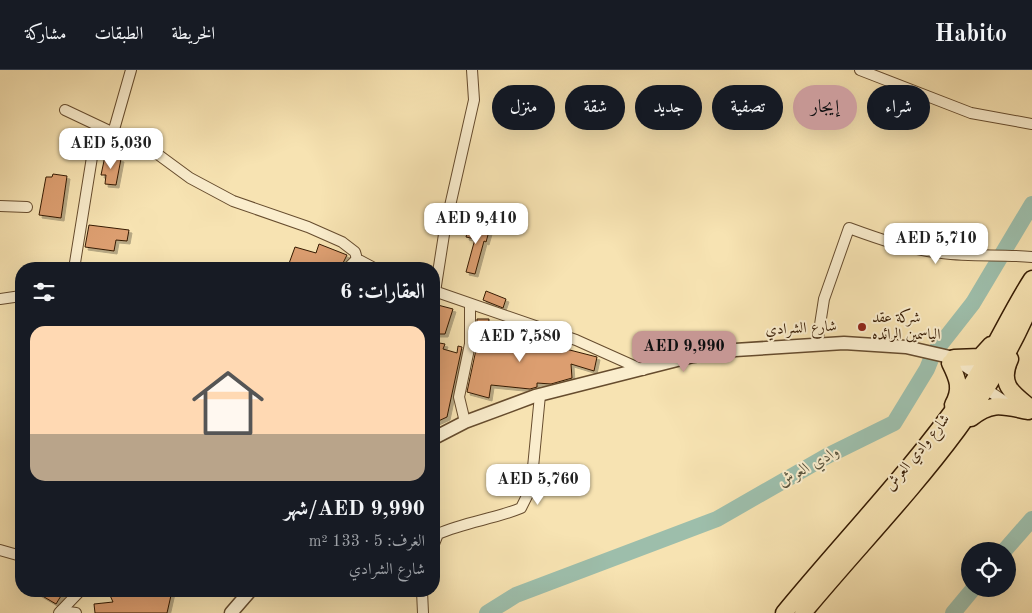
<!DOCTYPE html>
<html lang="ar">
<meta charset="utf-8">
<style>
body{margin:0;font-family:"Old Standard TT",Amiri,serif;background:#242831;color:#f1f3f6;direction:rtl;height:100vh;display:flex;flex-direction:column;font-size:19px;white-space:nowrap}
*{box-sizing:border-box;margin:0}
p{font-size:16px;color:#9ea1a6}
.icon{flex:none;width:28px;height:28px;fill:none;stroke:currentColor;stroke-width:2;stroke-linecap:round;stroke-linejoin:round}
.map{position:relative;flex:1;overflow:hidden;direction:ltr}
.details{position:absolute;left:15px;top:192px;width:425px;height:335px;display:flex;flex-direction:column;background:#171b24;border-radius:20px;box-shadow:0 5px 20px #0002;direction:rtl}
.details>*{flex:none}
.banner{position:absolute;left:455px;top:15px;width:475px;height:45px;direction:rtl;display:flex;gap:10px}
.tools{position:absolute;left:961px;top:472px;display:grid;gap:10px}
.tools a{display:grid;place-items:center;width:55px;height:55px;border-radius:50%;background:#171b24;box-shadow:0 5px 20px #0002;font-size:25px}
.price{position:absolute;translate:-50% -42px;padding:0 11px;border-radius:10px;background:#fff;color:#222;font-size:16px;line-height:32px;filter:drop-shadow(0 1px 2px #0008)}
.price::after{content:'';position:absolute;left:50%;top:30px;width:15px;height:11px;margin-left:-8px;background:inherit;clip-path:polygon(0 0,100% 0,50% 100%)}
.price.on{background:#c59692;color:#111}
ul{padding:0;list-style:none}
li{display:grid;align-content:center;gap:10px;height:265px;padding:0 15px}
li+li{border-top:1px solid #363941}
li span{display:grid;place-items:center;height:155px;border-radius:15px;color:#555}
li>.icon{margin-inline-start:auto}
span .icon{width:90px;height:90px;fill:#fffc;stroke-width:1}
li b{font-size:21px}
h2{display:flex;justify-content:space-between;align-items:center;height:60px;padding:0 15px;font-size:21px}
.chip{padding:0 18px;border-radius:22px;background:#171b24;box-shadow:0 5px 20px #0002;font-size:18px;line-height:45px}
.chip.on{background:#c59692;color:#111}
header{display:flex;align-items:center;gap:30px;box-sizing:border-box;height:70px;padding:0 25px;background:#171b24;border-bottom:1px solid #363941}
header strong{font-size:24px}
nav{display:flex;gap:28px;margin-inline-start:auto;font-size:18px}
.map>svg:first-child{display:block}
.lines{fill:none;stroke-linecap:round;stroke-linejoin:round}
.river{stroke:#9dbeab;stroke-width:16}
.building{fill:#dc9e70;stroke:#351a02;filter:url(#shadow)}
.minor-casing{stroke:#664c2e;stroke-width:12}
.tertiary-casing{stroke:#664c2e;stroke-width:15}
.primary-casing{stroke:#351a02;stroke-width:19}
.minor{stroke:#faedcd;stroke-width:10}
.tertiary{stroke:#faedcd;stroke-width:12}
.primary{stroke:#f7e3b2;stroke-width:16}
.poi-dot{fill:#8f2418;stroke:#faedcd;stroke-width:2}
.labels{text-anchor:middle;dominant-baseline:central;stroke-width:4;stroke-linejoin:round;paint-order:stroke}
.poi-label{font-size:15px;fill:#351a02;stroke:#faedcd;text-anchor:start}
.street-label{font-size:15px;fill:#351a02;stroke:#faedcd}
.water-label{font-size:16px;font-style:italic;fill:#59533d;stroke:#faedcd}
</style>
<header>
<strong>Habito</strong>
<nav><a>الخريطة</a><a>الطبقات</a><a>مشاركة</a></nav>
</header>
<div class="map">
<svg width="1032" height="543" viewBox="0 0 1032 543">
<defs>
<filter id="shadow"><feDropShadow dx="3" dy="3" stdDeviation="0" flood-color="#0004"/></filter>
</defs>
<rect width="100%" height="100%" fill="#f7e3b2"/>
<filter id="stains"><feTurbulence type="fractalNoise" baseFrequency=".004" numOctaves="4"/><feColorMatrix values="0 0 0 0 .2 0 0 0 0 .09 0 0 0 0 .02 0 0 0 .5 -.17"/></filter>
<radialGradient id="worn" r=".72"><stop offset=".6" stop-color="#630" stop-opacity="0"/><stop offset="1" stop-color="#630" stop-opacity=".3"/></radialGradient>
<g class="lines">
<g class="river">
<polyline points="1004,481 1032,449"/>
<polyline points="487,543 516,525 717,449 827,386 894,353 927,299 933,284 973,233 1032,134"/>
<polyline points="953,543 973,519"/>
</g>
</g>
<g class="building">
<polygon points="105,86 121,89 116,115 105,114 106,105 101,105"/>
<polygon points="53,104 67,106 61,148 39,145 46,107 52,107"/>
<polygon points="470,153 490,158 486,172 484,171 475,204 466,202 475,169 466,167"/>
<polygon points="89,155 129,160 127,171 116,170 114,181 85,177"/>
<polygon points="319,174 347,185 340,199 287,199 295,177 316,183"/>
<polygon points="486,221 506,229 503,238 483,230"/>
<polygon points="434,234 453,239 445,264 434,264"/>
<polygon points="477,249 489,249 488,265 513,269 515,264 524,266 523,268 597,287 594,301 571,294 572,308 551,314 537,313 537,317 530,319 491,315 489,328 467,322 477,275"/>
<polygon points="434,272 445,274 443,279 457,283 458,276 462,277 447,347 434,353 434,307 437,291 434,290"/>
<polygon points="34,521 64,521 56,534"/>
<polygon points="108,521 172,521 167,543 95,543 94,534 113,532"/>
</g>
<g class="lines">
<g class="minor-casing">
<g id="minor">
<polyline points="860,0 971,43 1032,54"/>
<polyline points="65,40 156,83 190,108 233,131 308,157 342,172 355,182 357,189 376,199"/>
<polyline points="113,63 131,0"/>
<polyline points="0,136 27,137"/>
<polyline points="74,199 97,56"/>
<polyline points="347,199 357,189"/>
<polyline points="434,221 576,270 643,300"/>
<polyline points="435,222 445,158 474,30 472,0"/>
<polyline points="0,229 21,226"/>
<path d="M817 274 824 229 849 158C879 169 910 180 942 183 972 187 1002 184 1032 187"/>
<polyline points="986,319 1010,335"/>
<polyline points="465,352 459,327 470,274 470,235"/>
<path d="M434 474 438 464C464 452 495 449 521 438L531 418 540 325"/>
<polyline points="0,480 21,486"/>
<polyline points="422,521 423,543"/>
<polyline points="61,541 76,543"/>
<polyline points="59,543 80,521"/>
</g>
</g>
<g class="tertiary-casing">
<g id="tertiary">
<polyline points="434,368 465,352 535,326 693,286 735,280 844,273 906,277 954,288 984,308"/>
<polyline points="231,543 250,521"/>
</g>
</g>
<g class="primary-casing">
<g id="primary">
<polyline points="954,288 980,287 991,275"/>
<path d="M1010 289C998 315 1013 324 1032 339"/>
<path d="M950 293C958 309 962 319 953 335"/>
<path d="M971 348C992 331 1003 336 1028 341"/>
<path d="M784 543C844 470 911 401 965 324 991 288 1008 246 1032 209"/>
<path d="M803 543C885 444 983 352 1032 231"/>
</g>
</g>
<use href="#minor" class="minor"/>
<use href="#tertiary" class="tertiary"/>
<use href="#primary" class="primary"/>
</g>
<circle class="poi-dot" cx="862" cy="257" r="5"/>
<g class="labels">
<g class="poi-label">
<text x="872" y="248">شرکة عقد<tspan x="872" dy="17">الیاسمین الرائدہ</tspan></text>
</g>
<g class="street-label">
<text transform="translate(801 259) rotate(-3)">شارع الشرادي</text>
<text transform="translate(918 383) rotate(-51)">شارع وادي العرش</text>
</g>
<g class="water-label">
<text transform="translate(809 397) rotate(-29)">وادي العرش</text>
</g>
</g>
<rect width="100%" height="100%" filter="url(#stains)"/>
<rect width="100%" height="100%" fill="url(#worn)"/>
</svg>
<div class="tools">
<a><svg class="icon" aria-label="locate" viewBox="0 0 24 24"><circle cx="12" cy="12" r="6"/><path d="M12 2v4M12 18v4M2 12h4M18 12h4"/></svg></a>
</div>
<b class="price" style="left:111px;top:100px">AED 5,030</b>
<b class="price" style="left:476px;top:175px">AED 9,410</b>
<b class="price" style="left:936px;top:195px">AED 5,710</b>
<b class="price" style="left:520px;top:293px">AED 7,580</b>
<b class="price on" style="left:684px;top:303px">AED 9,990</b>
<b class="price" style="left:538px;top:436px">AED 5,760</b>
<div class="banner">
<a class="chip">شراء</a>
<a class="chip on">إيجار</a>
<a class="chip">تصفية</a>
<a class="chip">جديد</a>
<a class="chip">شقة</a>
<a class="chip">منزل</a>
</div>
<section class="details">
<h2>العقارات: 6<svg class="icon" aria-label="filters" viewBox="0 0 24 24"><path d="M4 7h16M4 17h16"/><circle cx="9" cy="7" r="2"/><circle cx="15" cy="17" r="2"/></svg></h2>
<ul>
<li><span style="background:linear-gradient(#ffd9b3 70%,#b9a48a 0)"><svg class="icon" aria-label="home" viewBox="0 0 24 24"><path d="M3 11l9-7 9 7M6 9v11h12V9"/></svg></span><div><b>AED 9,990/شهر</b><p>الغرف: 5 · 133 m²</p><p>شارع الشرادي</p></div></li>
</ul>
</section>
</div>
